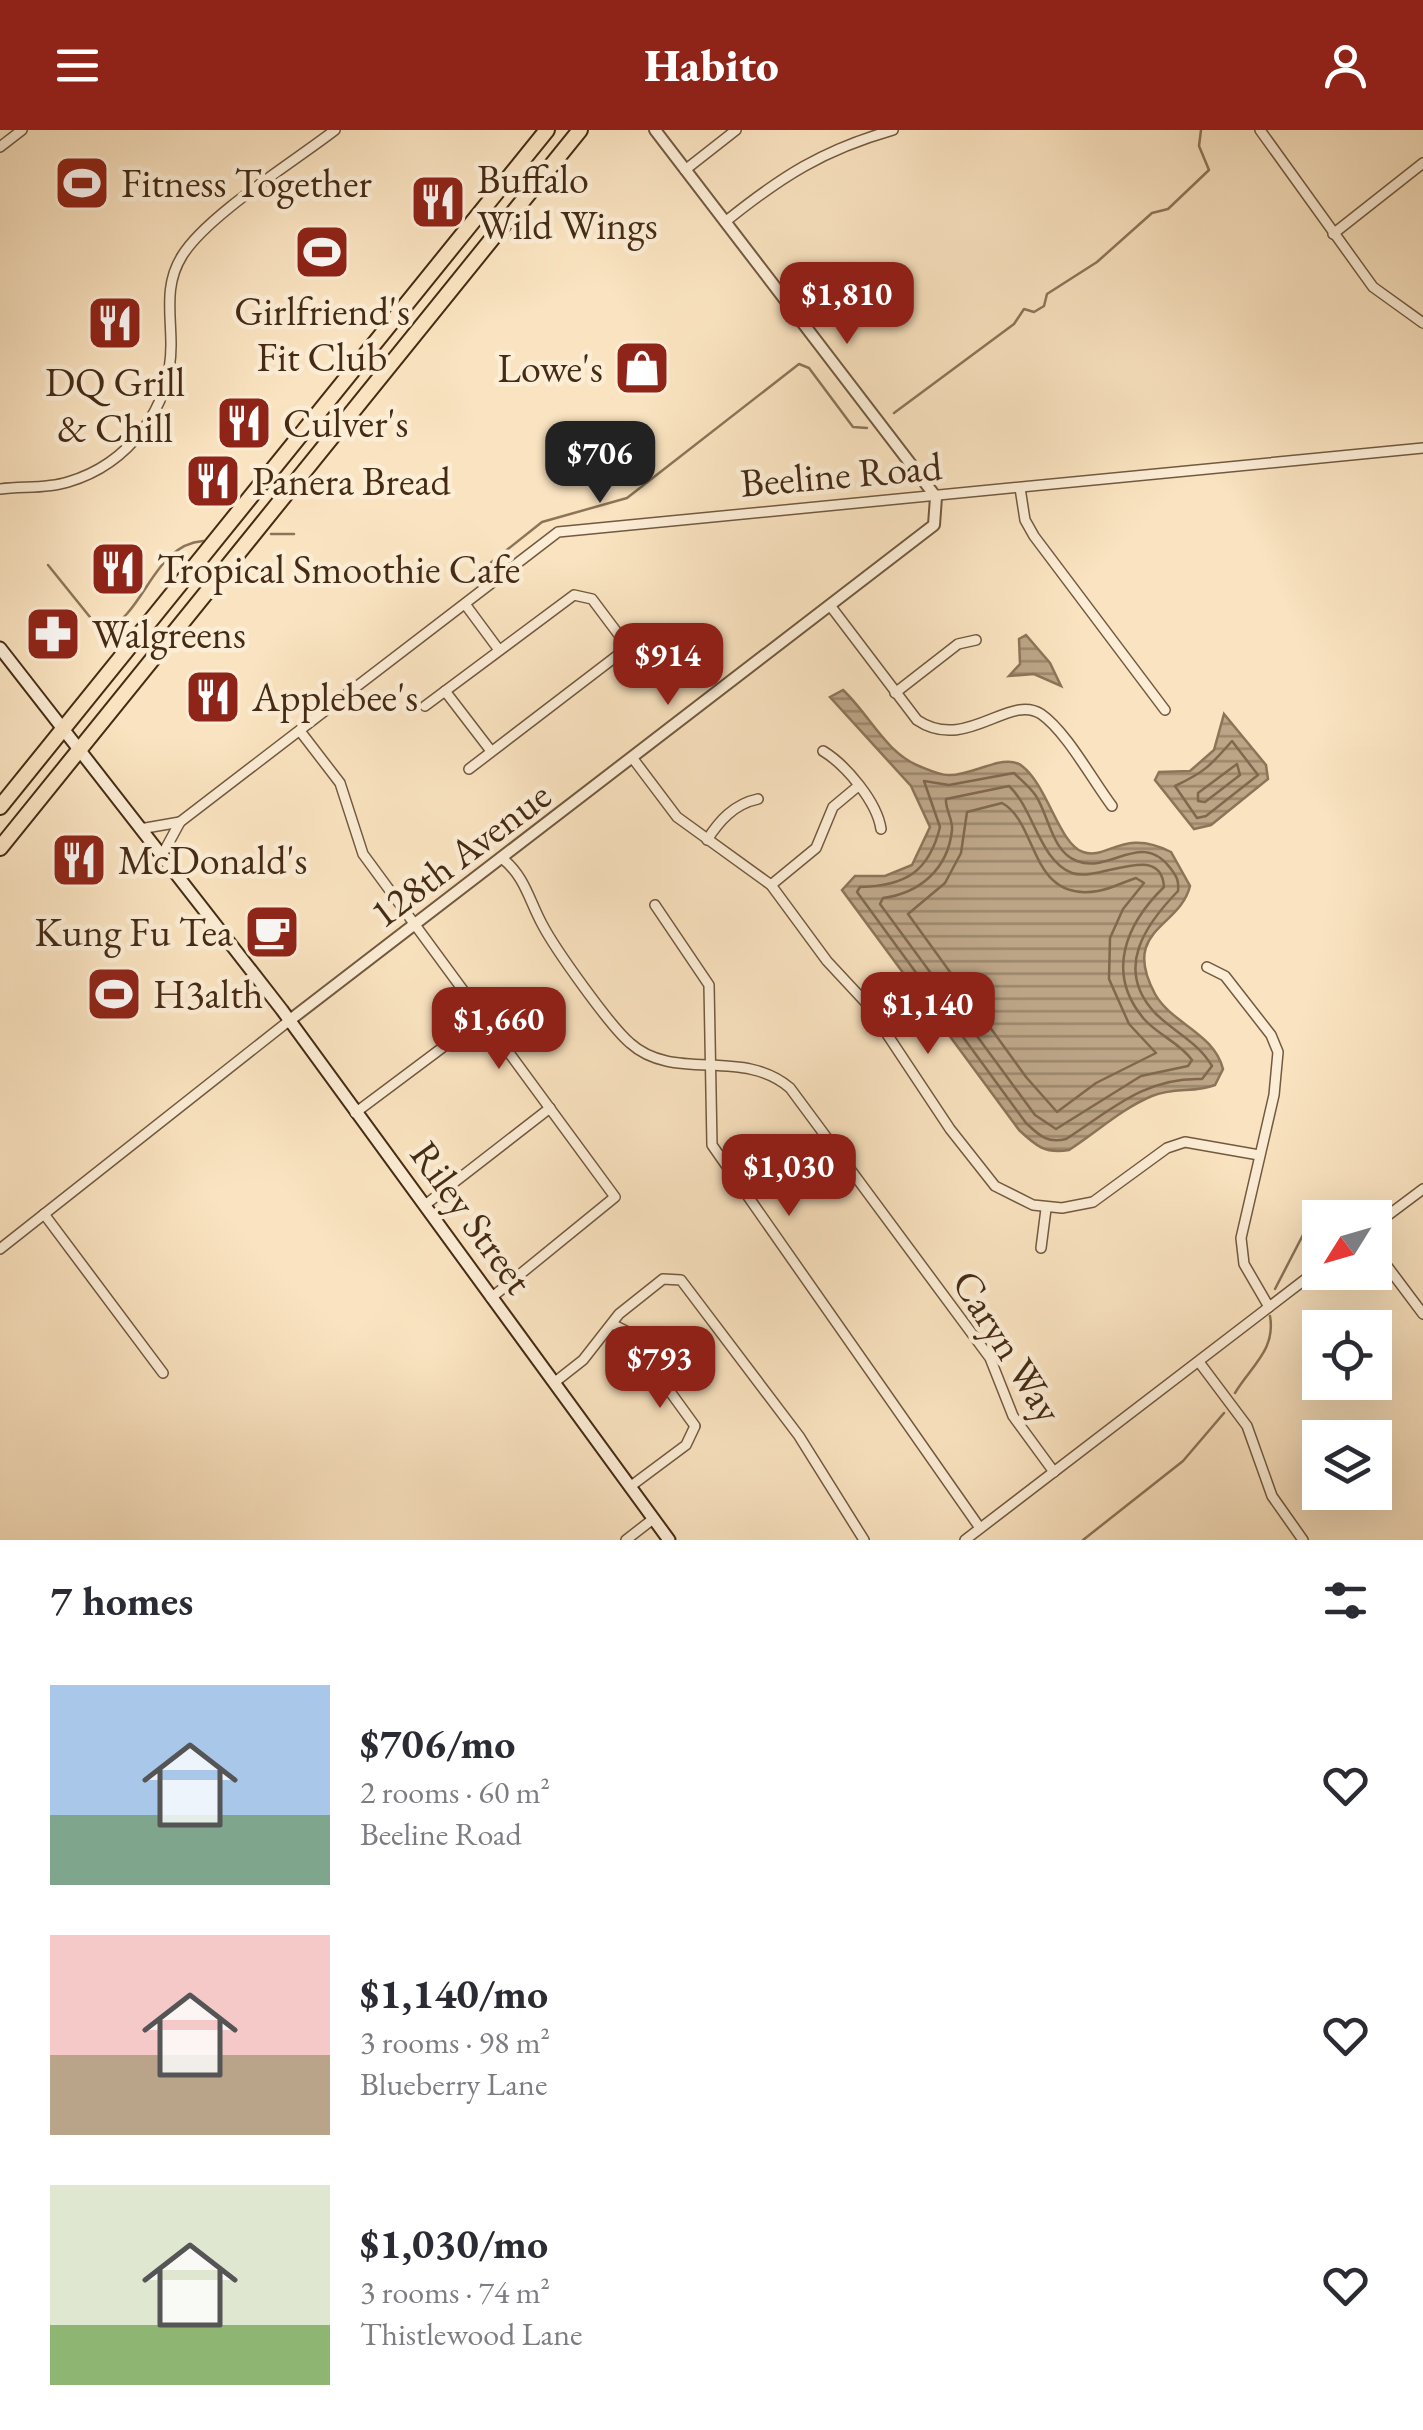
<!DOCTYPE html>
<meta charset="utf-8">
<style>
body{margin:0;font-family:"EB Garamond",serif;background:#f2f2f3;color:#2b2b33;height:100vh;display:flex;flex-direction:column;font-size:38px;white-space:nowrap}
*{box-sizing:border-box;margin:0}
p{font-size:32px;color:#7c7c81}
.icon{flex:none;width:55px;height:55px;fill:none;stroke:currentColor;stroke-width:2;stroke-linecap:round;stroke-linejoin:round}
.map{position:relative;height:1410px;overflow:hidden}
.panel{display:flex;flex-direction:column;background:#fff;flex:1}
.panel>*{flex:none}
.needle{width:65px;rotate:233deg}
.buttons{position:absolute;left:1302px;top:1070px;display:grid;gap:20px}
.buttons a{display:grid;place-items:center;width:90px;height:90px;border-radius:0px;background:#fff;box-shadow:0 10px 40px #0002;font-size:50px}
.price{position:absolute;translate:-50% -85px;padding:0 22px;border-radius:20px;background:#8f2418;color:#fff;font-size:32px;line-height:65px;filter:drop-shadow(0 2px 5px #0008)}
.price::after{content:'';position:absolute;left:50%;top:60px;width:30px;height:22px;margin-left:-15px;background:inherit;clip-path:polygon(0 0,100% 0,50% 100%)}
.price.current{background:#222;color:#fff}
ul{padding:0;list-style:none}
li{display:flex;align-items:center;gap:30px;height:250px;padding:0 50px}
li span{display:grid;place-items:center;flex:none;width:280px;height:200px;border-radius:0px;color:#555}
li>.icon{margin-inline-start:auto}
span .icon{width:120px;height:120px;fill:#fffc;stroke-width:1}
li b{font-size:42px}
h2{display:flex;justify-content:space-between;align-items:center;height:120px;padding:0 50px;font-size:42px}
header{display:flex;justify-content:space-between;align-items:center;height:130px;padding:0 50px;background:#8f2418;color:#fff;font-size:45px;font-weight:800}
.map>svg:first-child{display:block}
.water{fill:url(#water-rules);stroke:#8c7458;stroke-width:2.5}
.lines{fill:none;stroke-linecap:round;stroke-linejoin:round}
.shore{stroke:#80684d;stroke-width:2.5}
.stream{stroke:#8c7458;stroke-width:2.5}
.minor-casing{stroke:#72593f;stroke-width:12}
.tertiary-casing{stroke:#72593f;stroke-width:14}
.secondary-casing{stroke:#452b14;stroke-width:15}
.trunk-casing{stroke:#452b14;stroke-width:18}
.minor{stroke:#fcedd6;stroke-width:9}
.tertiary{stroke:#fcedd6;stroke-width:10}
.secondary{stroke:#fcedd6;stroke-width:11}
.trunk{stroke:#fae3c0;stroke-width:14}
.labels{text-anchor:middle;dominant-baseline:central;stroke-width:9;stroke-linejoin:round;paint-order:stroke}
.poi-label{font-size:40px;fill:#452b14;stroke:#fcedd6;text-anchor:start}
.street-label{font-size:40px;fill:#452b14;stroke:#fcedd6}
</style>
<header><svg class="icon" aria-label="menu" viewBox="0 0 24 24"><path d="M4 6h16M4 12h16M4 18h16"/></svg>Habito<svg class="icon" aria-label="person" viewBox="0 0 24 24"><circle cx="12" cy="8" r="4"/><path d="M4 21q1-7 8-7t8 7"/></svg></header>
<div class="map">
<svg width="1423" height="1410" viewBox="0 0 1423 1410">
<defs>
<pattern id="water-rules" width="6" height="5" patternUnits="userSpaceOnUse" patternTransform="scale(2.5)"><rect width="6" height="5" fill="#bca486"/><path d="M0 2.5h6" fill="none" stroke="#9b866c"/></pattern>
</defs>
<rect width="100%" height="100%" fill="#fae3c0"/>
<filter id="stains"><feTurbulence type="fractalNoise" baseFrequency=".002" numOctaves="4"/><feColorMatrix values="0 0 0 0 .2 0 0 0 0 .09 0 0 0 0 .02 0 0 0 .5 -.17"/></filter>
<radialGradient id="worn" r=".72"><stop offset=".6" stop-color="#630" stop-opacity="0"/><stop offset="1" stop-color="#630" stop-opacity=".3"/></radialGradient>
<g class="water">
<polygon points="1026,505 1050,533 1061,556 1034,544 1009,546 1020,534 1019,509"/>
<path d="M843 560C869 584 885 622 919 636 927 639 939 645 948 645 970 647 1005 622 1022 636 1048 656 1059 714 1083 722 1107 731 1123 697 1171 722L1190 756C1180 798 1120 799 1155 864 1172 894 1214 903 1223 939L1215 955C1195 963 1174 957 1152 966 1121 979 1097 1002 1069 1020 1045 1024 1036 1016 1019 1000L842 760 855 746H885L912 735 930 697 911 656 830 567Z"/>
<polygon points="1224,584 1266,635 1268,649 1211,695 1194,699 1155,650 1159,642 1190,641 1214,620"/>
</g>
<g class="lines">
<g class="shore">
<path d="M1232 611 1258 645 1206 686 1197 688 1175 656C1205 642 1211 635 1232 611Z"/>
<polygon points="1237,634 1240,645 1205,672 1198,671 1198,663"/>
<path d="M1014 643C1021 650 1030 657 1036 666 1049 686 1052 722 1077 731 1111 744 1142 699 1171 739 1177 747 1179 751 1178 761 1145 795 1114 839 1155 883 1174 902 1198 912 1212 936L1202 949C1145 947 1111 980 1066 1009 1047 1014 1039 1005 1026 993L857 762 860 757C905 756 929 742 940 697L924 651 949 655Z"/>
<path d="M1009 656C1034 679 1039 730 1072 743 1099 753 1161 710 1164 757 1126 794 1105 843 1144 889 1158 905 1180 913 1192 930L1188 936 1141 946 1056 999 1035 985 880 774 883 768C920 763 948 739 952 700 953 689 945 679 946 669Z"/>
<path d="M1002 673C1039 693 1029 773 1098 761 1111 759 1123 752 1136 748L1144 753 1123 779 1110 808 1109 849 1129 894 1156 923 1096 953 1057 982 1026 947 908 784 945 753 961 723 967 682Z"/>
</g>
<g class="stream">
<polyline points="894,283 1014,194 1024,179 1034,182 1044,176 1047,164 1097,132 1152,83 1168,79 1209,40 1199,16 1201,0"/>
<polyline points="271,404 294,404"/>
<path d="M48 435 102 502C146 485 152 415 203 411"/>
<polyline points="469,450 542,392 627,368 799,234 809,238 853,297 867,298"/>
<polyline points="1275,1159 1305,1101"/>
<path d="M1235 1263C1251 1236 1276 1220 1270 1186"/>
<polyline points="1083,1410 1183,1331 1224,1283"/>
</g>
<g class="minor-casing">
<g id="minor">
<polyline points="1260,0 1373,157 1423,193"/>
<polyline points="0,17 22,0"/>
<polyline points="685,40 736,0"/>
<path d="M725 92C782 46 823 20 893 0"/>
<polyline points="1333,104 1423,33"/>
<polyline points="1020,358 1025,390 1034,406 1165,580"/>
<path d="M0 359C23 356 46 359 68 352 129 334 171 278 171 215 171 183 164 155 182 126 206 86 295 31 335 0"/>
<polyline points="465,474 499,520"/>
<path d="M832 478 917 590C966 623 1009 563 1041 584 1066 601 1093 651 1112 676"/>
<polyline points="445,561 491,621"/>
<polyline points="895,563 958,514 976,510"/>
<polyline points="425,576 574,465 592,469 628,517"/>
<polyline points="300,601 340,653 363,724 615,1067 491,1168"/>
<path d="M823 621C846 635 877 672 881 699"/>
<polyline points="634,630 677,687 771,755 827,831 867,874 950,999 995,1056 1033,1075 1062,1078 1093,1072 1167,1018 1185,1012 1259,1025"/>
<polyline points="469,639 648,502"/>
<polyline points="180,692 558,402 1423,318"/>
<polyline points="140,699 180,692 161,727"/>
<path d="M707 710C719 691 734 674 758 669"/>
<path d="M503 729C525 747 529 770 542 794 555 819 610 896 630 913 674 953 743 917 790 958L990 1228 1013 1286 1054 1342"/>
<polyline points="771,755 816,718 833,677 857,657"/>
<polyline points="655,775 709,855 712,1015 980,1398"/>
<polyline points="1207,837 1225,846 1271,905 1278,922 1274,965 1241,1108 1244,1134 1269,1177"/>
<polyline points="355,983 482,888"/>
<polyline points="425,1075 550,978"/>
<polyline points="44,1084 163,1243"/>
<polyline points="1375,1095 1423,1059"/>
<polyline points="1041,1118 1046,1079"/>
<polyline points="0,1119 290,890"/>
<polyline points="1375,1120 1423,1184"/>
<polyline points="612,1194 626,1201 695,1296 686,1315 631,1356"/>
<polyline points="1199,1232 1247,1296 1272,1366 1303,1410"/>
<polyline points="555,1252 583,1230 619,1184 663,1149 681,1150 799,1306 864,1410"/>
<polyline points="626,1410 653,1389"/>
<polyline points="965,1410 1320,1138"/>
</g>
</g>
<g class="tertiary-casing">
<polyline id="tertiary" points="290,890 934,395 936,367 655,0"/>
</g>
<g class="secondary-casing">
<polyline id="secondary" points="0,518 282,880 669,1410"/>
</g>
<g class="trunk-casing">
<g id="trunk">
<polyline points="0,677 547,0"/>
<polyline points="0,718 580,0"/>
</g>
</g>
<use href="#minor" class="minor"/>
<use href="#tertiary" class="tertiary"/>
<use href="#secondary" class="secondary"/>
<use href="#trunk" class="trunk"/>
</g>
<defs>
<g id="stadium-square" transform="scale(2.875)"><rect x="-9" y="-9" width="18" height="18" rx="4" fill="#8f2418" stroke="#fcedd6"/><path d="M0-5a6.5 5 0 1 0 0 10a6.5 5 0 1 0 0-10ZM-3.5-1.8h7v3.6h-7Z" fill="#fff"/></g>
<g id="restaurant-square" transform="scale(2.875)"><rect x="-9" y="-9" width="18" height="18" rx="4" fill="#8f2418" stroke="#fcedd6"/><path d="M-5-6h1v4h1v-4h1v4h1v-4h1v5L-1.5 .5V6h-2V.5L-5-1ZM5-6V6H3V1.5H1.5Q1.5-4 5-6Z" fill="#fff"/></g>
<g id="shop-square" transform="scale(2.875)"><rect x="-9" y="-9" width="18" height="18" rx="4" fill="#8f2418" stroke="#fcedd6"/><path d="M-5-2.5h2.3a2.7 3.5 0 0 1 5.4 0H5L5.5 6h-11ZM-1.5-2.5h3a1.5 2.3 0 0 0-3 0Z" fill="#fff"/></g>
<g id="pharmacy-square" transform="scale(2.875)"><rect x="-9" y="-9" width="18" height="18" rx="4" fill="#8f2418" stroke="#fcedd6"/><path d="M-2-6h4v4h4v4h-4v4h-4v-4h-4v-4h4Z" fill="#fff"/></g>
<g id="cafe-square" transform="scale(2.875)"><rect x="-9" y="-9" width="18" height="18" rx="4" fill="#8f2418" stroke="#fcedd6"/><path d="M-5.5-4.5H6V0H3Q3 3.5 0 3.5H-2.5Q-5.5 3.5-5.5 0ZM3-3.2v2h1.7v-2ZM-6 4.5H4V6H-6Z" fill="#fff"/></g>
</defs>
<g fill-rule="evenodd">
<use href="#stadium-square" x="82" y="53"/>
<use href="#restaurant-square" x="438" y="72"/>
<use href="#stadium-square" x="322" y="122"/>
<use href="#restaurant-square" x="115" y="193"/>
<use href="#shop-square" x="642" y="238"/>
<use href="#restaurant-square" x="244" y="293"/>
<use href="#restaurant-square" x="213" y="351"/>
<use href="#restaurant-square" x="118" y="439"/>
<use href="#pharmacy-square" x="53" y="504"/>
<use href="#restaurant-square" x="213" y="567"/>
<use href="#restaurant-square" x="79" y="730"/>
<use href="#cafe-square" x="272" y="802"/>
<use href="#stadium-square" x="114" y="864"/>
</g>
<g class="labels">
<g class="poi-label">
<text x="477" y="49">Buffalo<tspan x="477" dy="46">Wild Wings</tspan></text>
<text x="121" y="53">Fitness Together</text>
<text x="322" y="181" text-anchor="middle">Girlfriend's<tspan x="322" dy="46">Fit Club</tspan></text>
<text x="603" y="238" text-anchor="end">Lowe's</text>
<text x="115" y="252" text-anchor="middle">DQ Grill<tspan x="115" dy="46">&amp; Chill</tspan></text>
<text x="283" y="293">Culver's</text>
<text x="252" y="351">Panera Bread</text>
<text x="157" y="439">Tropical Smoothie Cafe</text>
<text x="92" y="504">Walgreens</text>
<text x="252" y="567">Applebee's</text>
<text x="118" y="730">McDonald's</text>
<text x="233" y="802" text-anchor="end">Kung Fu Tea</text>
<text x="153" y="864">H3alth</text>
</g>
<g class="street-label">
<text transform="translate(841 344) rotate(-5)">Beeline Road</text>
<text transform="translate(460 724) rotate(-37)">128th Avenue</text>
<text transform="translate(472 1087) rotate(54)">Riley Street</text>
<text transform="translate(1008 1216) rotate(58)">Caryn Way</text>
</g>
</g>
<rect width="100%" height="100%" filter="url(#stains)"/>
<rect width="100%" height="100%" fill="url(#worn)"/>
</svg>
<div class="buttons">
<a><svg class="needle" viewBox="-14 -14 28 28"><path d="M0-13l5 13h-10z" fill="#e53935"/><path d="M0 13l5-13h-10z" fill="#7c7c81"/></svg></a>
<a><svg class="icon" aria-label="locate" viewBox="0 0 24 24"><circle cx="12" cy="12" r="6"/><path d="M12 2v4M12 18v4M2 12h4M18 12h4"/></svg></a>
<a><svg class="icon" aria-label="layers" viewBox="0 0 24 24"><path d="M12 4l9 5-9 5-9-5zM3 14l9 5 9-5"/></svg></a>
</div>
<b class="price" style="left:847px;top:217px">$1,810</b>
<b class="price current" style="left:600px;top:376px">$706</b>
<b class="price" style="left:668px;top:578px">$914</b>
<b class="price" style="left:928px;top:927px">$1,140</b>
<b class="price" style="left:499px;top:942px">$1,660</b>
<b class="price" style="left:789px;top:1089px">$1,030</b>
<b class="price" style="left:660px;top:1281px">$793</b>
</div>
<section class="panel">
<h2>7 homes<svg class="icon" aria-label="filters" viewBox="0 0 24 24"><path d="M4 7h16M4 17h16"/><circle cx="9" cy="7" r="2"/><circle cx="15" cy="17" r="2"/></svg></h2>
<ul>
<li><span style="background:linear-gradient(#a9c7e8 65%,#7fa58c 0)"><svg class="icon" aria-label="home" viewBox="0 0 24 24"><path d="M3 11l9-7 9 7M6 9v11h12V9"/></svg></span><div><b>$706/mo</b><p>2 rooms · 60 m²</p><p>Beeline Road</p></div><svg class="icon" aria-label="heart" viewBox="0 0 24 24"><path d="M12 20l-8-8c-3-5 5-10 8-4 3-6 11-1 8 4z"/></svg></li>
<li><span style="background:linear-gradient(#f6c9c9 60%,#b9a48a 0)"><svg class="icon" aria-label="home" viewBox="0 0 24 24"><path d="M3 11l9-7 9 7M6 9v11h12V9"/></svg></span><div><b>$1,140/mo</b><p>3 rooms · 98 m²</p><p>Blueberry Lane</p></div><svg class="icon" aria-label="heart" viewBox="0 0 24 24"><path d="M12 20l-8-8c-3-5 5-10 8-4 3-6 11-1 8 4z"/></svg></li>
<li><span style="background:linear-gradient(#dfe7d0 70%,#8fb573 0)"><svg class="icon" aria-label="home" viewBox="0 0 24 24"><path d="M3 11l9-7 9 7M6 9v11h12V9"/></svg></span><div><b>$1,030/mo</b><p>3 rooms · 74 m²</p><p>Thistlewood Lane</p></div><svg class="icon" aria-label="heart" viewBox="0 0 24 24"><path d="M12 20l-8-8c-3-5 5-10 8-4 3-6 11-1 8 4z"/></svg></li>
</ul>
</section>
